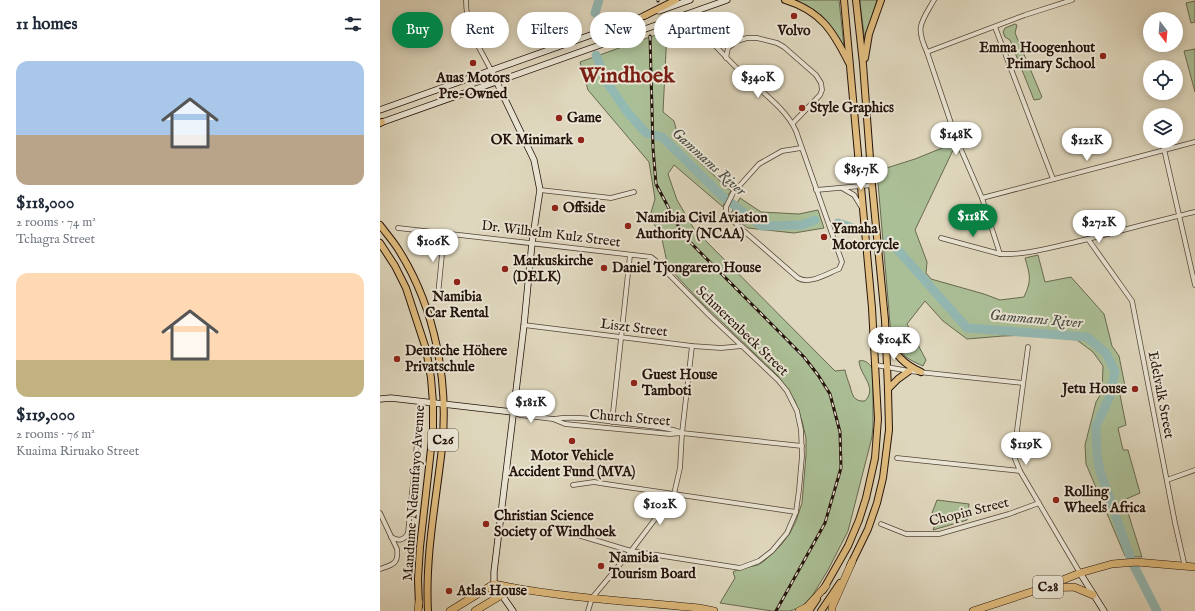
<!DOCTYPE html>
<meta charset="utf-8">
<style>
body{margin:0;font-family:"IM FELL English",serif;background:#f6f6f7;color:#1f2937;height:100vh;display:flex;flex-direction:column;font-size:15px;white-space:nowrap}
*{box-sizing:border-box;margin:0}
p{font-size:13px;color:#747a83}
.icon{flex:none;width:22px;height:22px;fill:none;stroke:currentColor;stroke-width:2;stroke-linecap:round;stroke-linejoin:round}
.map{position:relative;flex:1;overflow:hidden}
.sheet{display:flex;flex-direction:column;background:#fff;width:380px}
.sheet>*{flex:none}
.guide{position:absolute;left:12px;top:12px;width:380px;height:36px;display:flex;gap:8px}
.needle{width:26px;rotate:164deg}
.controls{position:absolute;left:763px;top:12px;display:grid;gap:8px}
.controls a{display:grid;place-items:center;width:40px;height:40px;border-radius:50%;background:#fff;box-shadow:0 2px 10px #0003;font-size:20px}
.price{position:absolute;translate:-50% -34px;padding:0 9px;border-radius:14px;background:#fff;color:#222;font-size:13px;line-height:26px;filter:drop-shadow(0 1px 2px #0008)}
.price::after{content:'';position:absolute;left:50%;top:24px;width:12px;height:9px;margin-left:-6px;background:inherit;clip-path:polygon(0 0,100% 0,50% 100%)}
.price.selected{background:#0b8043;color:#fff}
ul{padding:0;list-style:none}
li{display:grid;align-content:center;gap:8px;height:212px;padding:0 16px}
li span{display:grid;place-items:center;height:124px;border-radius:12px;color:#555}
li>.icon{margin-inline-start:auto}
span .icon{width:72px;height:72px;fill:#fffc;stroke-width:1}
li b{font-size:17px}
h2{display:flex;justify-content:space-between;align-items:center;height:48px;padding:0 16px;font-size:17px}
.pill{padding:0 14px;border-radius:18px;background:#fff;box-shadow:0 2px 10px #0003;font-size:14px;line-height:36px}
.pill.selected{background:#0b8043;color:#fff}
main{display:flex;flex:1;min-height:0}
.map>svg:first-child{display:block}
.green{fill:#abbf96;stroke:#686950}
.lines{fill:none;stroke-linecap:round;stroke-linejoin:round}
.river{stroke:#93b9b3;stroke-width:9}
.street-casing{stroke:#534438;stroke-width:5.5}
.secondary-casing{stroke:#24130b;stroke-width:7}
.primary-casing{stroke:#24130b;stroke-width:8}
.highway-casing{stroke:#24130b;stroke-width:8}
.street{stroke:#eae5d4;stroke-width:4}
.secondary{stroke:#eae5d4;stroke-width:5.5}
.primary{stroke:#e0bc7e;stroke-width:6}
.highway{stroke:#e0bc7e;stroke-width:7}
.rail-casing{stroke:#24130b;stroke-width:3}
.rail{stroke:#eae5d4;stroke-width:1.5;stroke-dasharray:4.5;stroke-linecap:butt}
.poi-dot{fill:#8f2418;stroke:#eae5d4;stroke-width:1.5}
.labels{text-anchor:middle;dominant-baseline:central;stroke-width:4;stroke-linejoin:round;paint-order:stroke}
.shield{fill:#eae5d4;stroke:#5f5247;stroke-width:1}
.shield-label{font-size:13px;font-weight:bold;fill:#24130b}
.poi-label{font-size:14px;font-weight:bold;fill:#24130b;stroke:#eae5d4;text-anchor:start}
.street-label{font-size:14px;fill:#24130b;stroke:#eae5d4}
.water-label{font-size:15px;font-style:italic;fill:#4b4d46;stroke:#eae5d4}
.town-label{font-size:22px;font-weight:bold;fill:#7a1f14;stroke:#eae5d4}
</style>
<main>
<section class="sheet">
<h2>11 homes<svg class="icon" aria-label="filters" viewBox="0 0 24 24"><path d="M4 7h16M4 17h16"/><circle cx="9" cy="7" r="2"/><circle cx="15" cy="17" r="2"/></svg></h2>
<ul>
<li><span style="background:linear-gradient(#a9c7e8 60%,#b9a48a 0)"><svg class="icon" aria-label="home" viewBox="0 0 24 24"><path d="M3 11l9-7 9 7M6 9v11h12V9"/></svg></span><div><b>$118,000</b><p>2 rooms · 74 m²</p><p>Tchagra Street</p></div></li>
<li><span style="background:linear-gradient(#ffd9b3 70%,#c2b280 0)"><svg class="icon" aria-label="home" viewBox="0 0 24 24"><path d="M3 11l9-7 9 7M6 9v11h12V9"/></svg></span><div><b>$119,000</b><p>2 rooms · 76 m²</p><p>Kuaima Riruako Street</p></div></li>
</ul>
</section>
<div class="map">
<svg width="815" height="611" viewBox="0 0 815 611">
<rect width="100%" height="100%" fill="#dfd7bd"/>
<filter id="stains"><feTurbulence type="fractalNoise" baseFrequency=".005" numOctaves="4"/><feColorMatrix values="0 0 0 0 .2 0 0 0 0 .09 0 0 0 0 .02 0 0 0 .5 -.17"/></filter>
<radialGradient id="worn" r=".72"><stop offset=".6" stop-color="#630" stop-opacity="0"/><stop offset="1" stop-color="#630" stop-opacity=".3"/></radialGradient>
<g class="green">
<polygon points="410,0 459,0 464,47 452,29"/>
<polygon points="480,0 497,0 485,42 480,3"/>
<polygon points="815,1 815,22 811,23 806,3"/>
<polygon points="635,24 637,25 635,33 662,97 660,99 654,100 630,40 625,37 623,32 625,28"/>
<path d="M287 31 283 112 294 121 300 144 351 191 346 198 343 207 294 165 288 174 297 200 314 229 455 371 465 370C466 375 468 381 470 386 472 395 474 402 485 401 498 387 480 376 479 361 486 359 490 365 493 369V426L492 437 468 531 448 570 431 598 421 607 410 611H392L340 603 355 578 353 572 359 569 378 565 384 561 401 545 410 533 416 521 422 503 426 455V438L422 421 415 401 398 376 323 304 288 267 282 239 270 216 275 199 269 162 208 90 200 62Z"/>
<polygon points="815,49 815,92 804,51"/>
<path d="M572 144 574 148 535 230 547 262 546 273 551 279 604 294 620 300 644 297C652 280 650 275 645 258L658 255 665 282 691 277 724 314 732 346 739 356 745 386 739 390 746 425 738 428 743 450H748L760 493 744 500 762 557 745 556 706 464 705 445 716 402 722 392 723 366 713 352 697 340 652 335 623 336 587 339 563 321 545 301 527 324 546 360 543 366C523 357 522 355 511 335L497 171 535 159Z"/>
<polygon points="360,198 381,212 419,214 438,210 444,228 414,233 368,228 362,224 351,213"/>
<polygon points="557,500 589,504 587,520 553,530 559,515 552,513"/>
</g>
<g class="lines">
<g class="river">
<polyline points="215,13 219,0"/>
<polyline points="216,55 226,81 248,113 266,133 282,137 341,195 381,226 422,225 435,220"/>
<polyline points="458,223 479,230"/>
<polyline points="509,240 587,328 707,337 726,353 735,372 730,396 716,426 717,453 720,471 752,562 777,611"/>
</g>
<g class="street-casing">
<g id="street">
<path d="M86 0C86 29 98 45 111 70"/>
<path d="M554 0C541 23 535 26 547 52L576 138 602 198 620 254"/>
<polyline points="615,27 673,179"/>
<path d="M327 37C340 51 352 64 366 77 383 93 406 109 416 131L462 262 459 269C448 273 430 285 418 278L357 225 346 213V207L353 193 379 164 402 151 421 148"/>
<polyline points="547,52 645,15 692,0"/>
<polyline points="346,58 348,48 357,41 367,38 377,38 397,43 404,47 436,75 441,83 442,90 440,95 413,123"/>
<polyline points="784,149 815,285"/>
<polyline points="462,188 474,195 482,208"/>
<polyline points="160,190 231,198 254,192"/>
<polyline points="436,190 492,185"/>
<polyline points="602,198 815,142"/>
<polyline points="18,228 271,257 276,261 329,315 398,380 407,391 417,411 421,430 422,456 419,490 416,512 407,533 392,551 379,561 360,568 251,551 181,530"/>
<path d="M561 238 620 254C643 255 665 249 687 244 730 234 772 222 815 212"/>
<polyline points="708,239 752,301 795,523 805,567"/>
<polyline points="58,295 64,234"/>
<polyline points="144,325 312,346 341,348 362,346"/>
<polyline points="648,347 634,453 635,459 640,471 700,573"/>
<polyline points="496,365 529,371 643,383"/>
<polyline points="133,412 140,415 173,419 185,424 290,434 302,433 422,446"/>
<path d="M174 419C197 415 222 421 245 423 263 426 283 426 300 432"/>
<polyline points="232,422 250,255"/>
<polyline points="517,458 640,471"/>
<polyline points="787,480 815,470"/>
<polyline points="193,485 214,482 226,484 416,512"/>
<path d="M0 513 17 549C19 564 12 565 0 569"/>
<polyline points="501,524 526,534 559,534 629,514 659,503"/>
<path d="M11 537C18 541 24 541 28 533L38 433"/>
<polyline points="208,611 212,598 251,551 294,494 300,468 302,433 312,346"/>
</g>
</g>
<g class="secondary-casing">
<g id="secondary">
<polyline points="279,11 310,0"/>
<polyline points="111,70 154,160 160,190 152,243 144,325 114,572 114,584 133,611"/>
<polyline points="0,110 267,15"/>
<polyline points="0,123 347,0"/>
<polyline points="0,399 11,398 133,412"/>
<polyline points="700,573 724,611"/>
</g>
</g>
<g class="primary-casing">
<g id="primary">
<path d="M405 0C441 11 453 31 469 63"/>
<polyline points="264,16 296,0"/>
<polyline points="485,58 489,34 501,0"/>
<polyline points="0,123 2,122"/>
<path d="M0 225C6 233 13 241 18 249 55 307 69 381 62 448 56 502 45 556 48 611"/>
<polyline points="0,243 15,266 26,288 46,349 51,378 53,403 53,431 40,547 38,579 39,606"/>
<path d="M507 338C516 355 523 364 541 372"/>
<polyline points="508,389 518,379 529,371"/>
<polyline points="470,566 488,529 497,503 503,478 509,430 508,389 505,320 492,185 483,64 476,0"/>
<polyline points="443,590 468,546 479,520 486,498 495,458 498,419 492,308 464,0"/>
<polyline points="429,611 437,599"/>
<polyline points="441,611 460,583"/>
</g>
</g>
<g class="highway-casing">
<g id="highway">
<polyline points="669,588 694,587 713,595"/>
<polyline points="38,611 39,602"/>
<path d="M70 611 114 584C182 598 251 601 319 608L334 611"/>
<polyline points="95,611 133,588"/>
<polyline points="419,611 427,607 446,586"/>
<polyline points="452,611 452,607 472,562"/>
<polyline points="593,611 660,589 700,573 732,564 756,562 815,567"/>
</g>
</g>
<use href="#street" class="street"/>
<use href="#secondary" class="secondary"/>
<use href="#primary" class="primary"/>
<use href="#highway" class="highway"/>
<g class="rail-casing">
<g id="rail">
<polyline points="278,1 278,0"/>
<polyline points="270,36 273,148 276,184 303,235 424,357 438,375 450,394 460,432 461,468 445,523 396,611"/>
</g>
</g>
<use href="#rail" class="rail"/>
</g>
<g class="poi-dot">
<circle cx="414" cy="16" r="4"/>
<circle cx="723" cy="56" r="4"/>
<circle cx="93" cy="63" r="4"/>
<circle cx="422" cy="108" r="4"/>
<circle cx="179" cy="118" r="4"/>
<circle cx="201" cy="140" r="4"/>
<circle cx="175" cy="208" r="4"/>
<circle cx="248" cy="226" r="4"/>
<circle cx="444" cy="237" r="4"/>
<circle cx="224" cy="268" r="4"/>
<circle cx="125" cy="269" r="4"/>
<circle cx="77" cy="282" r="4"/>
<circle cx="17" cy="359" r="4"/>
<circle cx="254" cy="383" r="4"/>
<circle cx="755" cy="389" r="4"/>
<circle cx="192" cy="441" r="4"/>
<circle cx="676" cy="500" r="4"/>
<circle cx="106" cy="524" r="4"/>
<circle cx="221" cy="566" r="4"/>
<circle cx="69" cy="591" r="4"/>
</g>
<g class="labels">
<g class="shield">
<rect x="48" y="429" width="30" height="22" rx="3"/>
<rect x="653" y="576" width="30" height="22" rx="3"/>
</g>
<g class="shield-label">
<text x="63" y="440">C26</text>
<text x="668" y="587">C28</text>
</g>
<g class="poi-label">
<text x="414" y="31" text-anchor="middle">Volvo</text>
<text x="715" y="48" text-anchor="end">Emma Hoogenhout<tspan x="715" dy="16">Primary School</tspan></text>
<text x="93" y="78" text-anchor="middle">Auas Motors<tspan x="93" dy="16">Pre-Owned</tspan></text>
<text x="430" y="108">Style Graphics</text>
<text x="187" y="118">Game</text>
<text x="193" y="140" text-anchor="end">OK Minimark</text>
<text x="183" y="208">Offside</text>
<text x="256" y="218">Namibia Civil Aviation<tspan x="256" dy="16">Authority (NCAA)</tspan></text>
<text x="452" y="229">Yamaha<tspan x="452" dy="16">Motorcycle</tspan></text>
<text x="133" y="261">Markuskirche<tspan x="133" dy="16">(DELK)</tspan></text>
<text x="232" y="268">Daniel Tjongarero House</text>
<text x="77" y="297" text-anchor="middle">Namibia<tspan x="77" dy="16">Car Rental</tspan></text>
<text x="25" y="351">Deutsche Höhere<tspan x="25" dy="16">Privatschule</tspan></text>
<text x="262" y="375">Guest House<tspan x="262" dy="16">Tamboti</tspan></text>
<text x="747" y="389" text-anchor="end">Jetu House</text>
<text x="192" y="456" text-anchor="middle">Motor Vehicle<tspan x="192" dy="16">Accident Fund (MVA)</tspan></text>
<text x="684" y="492">Rolling<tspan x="684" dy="16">Wheels Africa</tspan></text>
<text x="114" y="516">Christian Science<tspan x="114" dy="16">Society of Windhoek</tspan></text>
<text x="229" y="558">Namibia<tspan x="229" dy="16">Tourism Board</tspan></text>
<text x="77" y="591">Atlas House</text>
</g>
<g class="street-label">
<text transform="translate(171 234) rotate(7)">Dr. Wilhelm Kulz Street</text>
<text transform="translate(254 328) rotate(7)">Liszt Street</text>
<text transform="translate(362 331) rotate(44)">Schmerenbeck Street</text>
<text transform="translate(781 395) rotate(79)">Edelvalk Street</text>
<text transform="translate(250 418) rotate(5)">Church Street</text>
<text transform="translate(34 493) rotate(-86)">Mandume Ndemufayo Avenue</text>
<text transform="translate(589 512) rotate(-14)">Chopin Street</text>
</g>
<g class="water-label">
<text transform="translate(329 162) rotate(42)">Gammams River</text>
<text transform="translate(656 319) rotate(5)">Gammams River</text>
</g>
<g class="town-label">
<text x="247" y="76">Windhoek</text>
</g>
</g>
<rect width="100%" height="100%" filter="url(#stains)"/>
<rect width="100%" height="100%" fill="url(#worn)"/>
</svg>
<div class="controls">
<a><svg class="needle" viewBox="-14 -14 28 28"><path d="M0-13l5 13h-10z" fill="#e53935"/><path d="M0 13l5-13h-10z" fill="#747a83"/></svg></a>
<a><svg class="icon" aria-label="locate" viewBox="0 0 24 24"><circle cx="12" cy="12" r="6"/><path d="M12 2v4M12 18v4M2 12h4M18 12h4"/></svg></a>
<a><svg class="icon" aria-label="layers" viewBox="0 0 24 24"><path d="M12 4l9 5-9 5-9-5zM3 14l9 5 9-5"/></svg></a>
</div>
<b class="price" style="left:378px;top:99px">$340K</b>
<b class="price" style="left:576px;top:156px">$148K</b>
<b class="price" style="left:707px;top:162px">$121K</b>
<b class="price" style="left:481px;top:191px">$85.7K</b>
<b class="price selected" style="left:593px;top:238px">$118K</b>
<b class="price" style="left:719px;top:244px">$272K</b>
<b class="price" style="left:53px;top:263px">$106K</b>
<b class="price" style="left:514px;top:361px">$104K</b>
<b class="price" style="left:151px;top:424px">$181K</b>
<b class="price" style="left:646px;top:466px">$119K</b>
<b class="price" style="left:280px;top:526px">$102K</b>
<div class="guide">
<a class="pill selected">Buy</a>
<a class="pill">Rent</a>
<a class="pill">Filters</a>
<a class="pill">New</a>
<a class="pill">Apartment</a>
</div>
</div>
</main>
